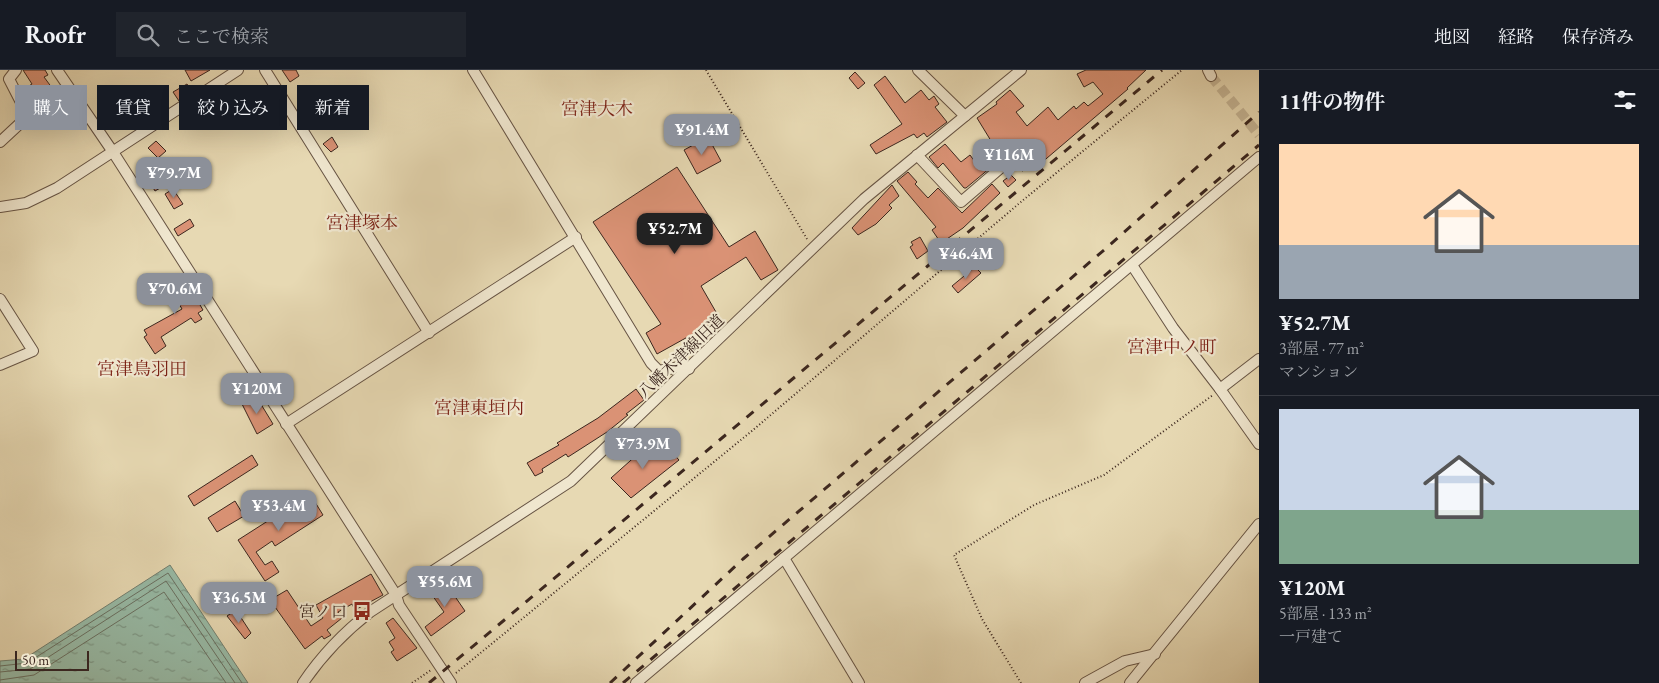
<!DOCTYPE html>
<html lang="ja">
<meta charset="utf-8">
<style>
body{margin:0;font-family:"EB Garamond","Noto Serif JP",serif;background:#20242c;color:#f1f3f6;height:100vh;display:flex;flex-direction:column;font-size:19px;white-space:nowrap}
*{box-sizing:border-box;margin:0}
p{font-size:16px;color:#9ea1a6}
.icon{flex:none;width:28px;height:28px;fill:none;stroke:currentColor;stroke-width:2;stroke-linecap:round;stroke-linejoin:round}
.map{position:relative;flex:1;overflow:hidden}
.side{display:flex;flex-direction:column;background:#171b24;width:400px}
.side>*{flex:none}
.hud{position:absolute;left:15px;top:15px;width:475px;height:45px;display:flex;gap:10px}
.scale{position:absolute;left:15px;bottom:12px;width:74px;box-sizing:border-box;padding-left:5px;border:2px solid #3c271f;border-top:0;font-size:14px;line-height:18px;white-space:nowrap;color:#3c271f;-webkit-text-stroke:4px #efe6ce;paint-order:stroke}
.price{position:absolute;translate:-50% -42px;padding:0 11px;border-radius:10px;background:#8c9099;color:#fff;font-size:16px;line-height:32px;filter:drop-shadow(0 1px 2px #0008)}
.price::after{content:'';position:absolute;left:50%;top:30px;width:15px;height:11px;margin-left:-8px;background:inherit;clip-path:polygon(0 0,100% 0,50% 100%)}
.price.selected{background:#222;color:#fff}
ul{padding:0;list-style:none}
li{display:grid;align-content:center;gap:10px;height:265px;padding:0 20px}
li+li{border-top:1px solid #363941}
li span{display:grid;place-items:center;height:155px;border-radius:0px;color:#555}
li>.icon{margin-inline-start:auto}
span .icon{width:90px;height:90px;fill:#fffc;stroke-width:1}
li b{font-size:21px}
h2{display:flex;justify-content:space-between;align-items:center;height:60px;padding:0 20px;font-size:21px}
.pill{padding:0 18px;border-radius:0px;background:#171b24;box-shadow:0 5px 20px #0002;font-size:18px;line-height:45px}
.pill.selected{background:#8c9099;color:#fff}
header{display:flex;align-items:center;gap:30px;box-sizing:border-box;height:70px;padding:0 25px;background:#171b24;border-bottom:1px solid #363941}
header strong{font-size:24px}
nav{display:flex;gap:28px;margin-inline-start:auto;font-size:18px}
.search{width:350px;height:45px;background:#20242c;display:flex;align-items:center;gap:12px;box-sizing:border-box;padding:0 18px;border-radius:0px;color:#9ea1a6;font-size:19px}
main{display:flex;flex:1;min-height:0}
.map>svg:first-child{display:block}
.water{fill:url(#water-ripples);stroke:#738071}
.lines{fill:none;stroke-linecap:round;stroke-linejoin:round}
.shore{stroke:#6a7163;stroke-width:1}
.building{fill:#da9275;stroke:#3c271f}
.minor-tunnel{stroke:#c5b595;stroke-width:10;stroke-dasharray:10 5;stroke-linecap:butt}
.minor-casing{stroke:#675444;stroke-width:12}
.path{stroke:#3c271f;stroke-width:2;stroke-dasharray:1 2.5;stroke-linecap:butt}
.minor{stroke:#efe6ce;stroke-width:10}
.rail{stroke:#3c271f;stroke-width:3;stroke-dasharray:9 9;stroke-linecap:butt}
.labels{text-anchor:middle;dominant-baseline:central;stroke-width:4.5;stroke-linejoin:round;paint-order:stroke}
.street-label{font-size:16px;fill:#3c271f;stroke:#efe6ce}
.poi-label{font-size:16px;fill:#3c271f;stroke:#efe6ce;text-anchor:end}
.neighbourhood-label{font-size:18px;fill:#7a1f14;stroke:#efe6ce}
</style>
<header>
<strong>Roofr</strong>
<div class="search"><svg class="icon" aria-label="search" viewBox="0 0 24 24"><circle cx="10" cy="10" r="6"/><path d="M15 15l6 6"/></svg>ここで検索</div>
<nav><a>地図</a><a>経路</a><a>保存済み</a></nav>
</header>
<main>
<div class="map">
<svg width="1259" height="613" viewBox="0 0 1259 613">
<defs>
<pattern id="water-ripples" width="26" height="14" patternUnits="userSpaceOnUse" patternTransform="scale(1.25)"><rect width="26" height="14" fill="#98bba7"/><path d="M2 4q2-2 4 0t4 0M15 11q2-2 4 0t4 0" fill="none" stroke="#7d9887"/></pattern>
</defs>
<rect width="100%" height="100%" fill="#e7d9b3"/>
<filter id="stains"><feTurbulence type="fractalNoise" baseFrequency=".004" numOctaves="4"/><feColorMatrix values="0 0 0 0 .2 0 0 0 0 .09 0 0 0 0 .02 0 0 0 .5 -.17"/></filter>
<radialGradient id="worn" r=".72"><stop offset=".6" stop-color="#630" stop-opacity="0"/><stop offset="1" stop-color="#630" stop-opacity=".3"/></radialGradient>
<polygon class="water" points="170,495 248,613 0,613 0,591 24,589"/>
<g class="lines">
<g class="shore">
<polyline points="0,596 27,593 168,503 242,613"/>
<polyline points="0,602 30,599 166,511 235,613"/>
<polyline points="0,610 34,605 164,522 226,613"/>
</g>
</g>
<g class="building">
<polygon points="23,0 45,0 48,5 44,7 58,26 62,23 70,33 62,38 59,34 42,47 35,38 33,40 22,20 32,14"/>
<polygon points="185,0 210,0 191,11"/>
<polygon points="282,0 296,0 299,6 290,12"/>
<polygon points="1086,0 1146,0 1127,18 1128,19 1040,94 1022,101 1016,86 1010,78 995,91 989,84 996,79 977,48 997,34 996,32 1010,20 1024,36 1016,42 1027,56 1048,37 1058,50 1074,36 1076,39 1084,32 1088,36 1103,24 1093,12 1084,17 1077,4"/>
<polygon points="855,2 865,13 858,19 849,8"/>
<polygon points="885,6 905,33 921,20 929,30 934,26 939,34 935,37 947,52 927,67 924,63 917,68 914,64 876,84 870,75 902,54 874,15"/>
<polygon points="187,14 192,22 179,31 173,22"/>
<polygon points="222,19 228,28 204,43 198,34"/>
<polygon points="332,67 338,77 331,82 323,74"/>
<polygon points="708,67 721,91 697,104 684,80"/>
<polygon points="156,71 166,81 158,88 148,78"/>
<polygon points="945,74 961,92 970,85 978,96 984,91 990,98 966,118 964,118 943,93 938,98 929,87"/>
<polygon points="677,97 729,177 755,161 778,200 761,210 746,187 701,216 720,249 657,284 646,263 661,254 593,152"/>
<polygon points="157,98 167,114 155,121 146,105"/>
<polygon points="908,102 917,112 915,114 928,128 938,118 962,143 992,114 1000,123 963,158 941,173 932,160 936,157 897,111"/>
<polygon points="1011,105 1016,110 1008,117 1003,111"/>
<polygon points="892,115 899,126 889,135 892,138 876,154 858,165 852,158"/>
<polygon points="173,119 183,134 174,139 165,124"/>
<polygon points="190,149 194,156 178,166 174,159"/>
<polygon points="920,167 928,181 917,189 910,177 913,175 911,172"/>
<polygon points="975,197 981,203 958,223 952,216"/>
<polygon points="179,208 181,210 184,208 203,240 198,243 202,249 195,253 191,248 161,267 166,276 155,284 144,267 147,265 144,260 182,239 168,215"/>
<polygon points="636,319 644,330 626,344 628,345 607,362 568,387 566,384 542,399 543,402 535,406 527,393 559,375 557,373 598,348"/>
<polygon points="256,326 273,354 257,364 242,334"/>
<polygon points="649,374 661,388 670,380 679,390 631,428 611,408"/>
<polygon points="252,385 258,395 194,436 188,426"/>
<polygon points="310,424 323,445 275,476 272,471 256,482 265,495 272,491 279,502 265,511 238,470"/>
<polygon points="235,431 244,446 217,462 208,448"/>
<polygon points="371,504 383,525 355,540 352,534 338,542 342,548 327,560 331,565 324,569 322,566 305,579 270,530 287,520 311,556 323,548 316,535"/>
<polygon points="445,512 465,541 431,566 425,557 444,542 430,522"/>
<polygon points="236,540 251,563 245,569 227,546"/>
<polygon points="393,548 417,578 397,591 391,582 394,580 389,572 395,568 386,553"/>
</g>
<g class="lines">
<polyline class="minor-tunnel" points="1211,6 1259,65"/>
<g class="minor-casing">
<g id="minor">
<polyline points="57,0 113,82 396,525 399,535 451,613"/>
<polyline points="265,0 429,263"/>
<polyline points="473,0 651,293 659,301 684,296 689,299"/>
<polyline points="918,0 965,46"/>
<polyline points="1208,0 1211,6"/>
<polyline points="0,72 28,46 9,9 16,0"/>
<polyline points="917,85 961,132 1004,95"/>
<polyline points="0,137 26,133 57,118 238,0"/>
<polyline points="1132,195 1173,258 1220,319"/>
<polyline points="0,229 33,281 0,295"/>
<polyline points="1259,289 1220,319 1259,374"/>
<polyline points="286,354 576,167"/>
<polyline points="784,488 859,613"/>
<path d="M303 613C322 585 343 563 370 542L571 411 864 129 1021 0"/>
<polyline points="636,613 1259,87"/>
<polyline points="1085,613 1125,591 1155,584"/>
<polyline points="1130,613 1259,454"/>
</g>
</g>
<g class="path">
<polyline points="706,0 807,169"/>
<polyline points="456,603 753,360 1022,131 1182,0"/>
<polyline points="412,613 431,600"/>
<polyline points="1021,613 982,549 954,485 1034,435 1104,405 1213,325"/>
</g>
<use href="#minor" class="minor"/>
<g class="rail">
<polyline points="429,613 1162,0"/>
<polyline points="610,613 743,489 1104,180 1259,42"/>
<polyline points="623,613 1259,75"/>
</g>
</g>
<defs>
<g id="bus-bare" transform="scale(1.5)"><path d="M-5-6H5V4H4V6H2V4H-2V6H-4V4H-5ZM-3.5-4V0h7V-4ZM-3.5 1.2v1.5H-2V1.2ZM2 1.2v1.5H3.5V1.2Z" fill="#8f2418" stroke="#efe6ce" stroke-width="2.5" paint-order="stroke"/></g>
</defs>
<g fill-rule="evenodd">
<use href="#bus-bare" x="362" y="541"/>
</g>
<g class="labels">
<g class="street-label">
<text transform="translate(681 286) rotate(-44)">八幡木津線旧道</text>
</g>
<g class="poi-label">
<text x="347" y="541">宮ノ口</text>
</g>
<g class="neighbourhood-label">
<text x="597" y="38">宮津大木</text>
<text x="362" y="152">宮津塚本</text>
<text x="1172" y="276">宮津中ノ町</text>
<text x="142" y="298">宮津鳥羽田</text>
<text x="479" y="337">宮津東垣内</text>
</g>
</g>
<rect width="100%" height="100%" filter="url(#stains)"/>
<rect width="100%" height="100%" fill="url(#worn)"/>
</svg>
<div class="scale">50 m</div>
<b class="price" style="left:702px;top:86px">¥91.4M</b>
<b class="price" style="left:1009px;top:111px">¥116M</b>
<b class="price" style="left:174px;top:129px">¥79.7M</b>
<b class="price selected" style="left:675px;top:185px">¥52.7M</b>
<b class="price" style="left:966px;top:210px">¥46.4M</b>
<b class="price" style="left:175px;top:245px">¥70.6M</b>
<b class="price" style="left:257px;top:345px">¥120M</b>
<b class="price" style="left:643px;top:400px">¥73.9M</b>
<b class="price" style="left:279px;top:462px">¥53.4M</b>
<b class="price" style="left:445px;top:538px">¥55.6M</b>
<b class="price" style="left:239px;top:554px">¥36.5M</b>
<div class="hud">
<a class="pill selected">購入</a>
<a class="pill">賃貸</a>
<a class="pill">絞り込み</a>
<a class="pill">新着</a>
</div>
</div>
<section class="side">
<h2>11件の物件<svg class="icon" aria-label="filters" viewBox="0 0 24 24"><path d="M4 7h16M4 17h16"/><circle cx="9" cy="7" r="2"/><circle cx="15" cy="17" r="2"/></svg></h2>
<ul>
<li><span style="background:linear-gradient(#ffd9b3 65%,#9aa5b1 0)"><svg class="icon" aria-label="home" viewBox="0 0 24 24"><path d="M3 11l9-7 9 7M6 9v11h12V9"/></svg></span><div><b>¥52.7M</b><p>3部屋 · 77 m²</p><p>マンション</p></div></li>
<li><span style="background:linear-gradient(#c9d6e8 65%,#7fa58c 0)"><svg class="icon" aria-label="home" viewBox="0 0 24 24"><path d="M3 11l9-7 9 7M6 9v11h12V9"/></svg></span><div><b>¥120M</b><p>5部屋 · 133 m²</p><p>一戸建て</p></div></li>
</ul>
</section>
</main>
